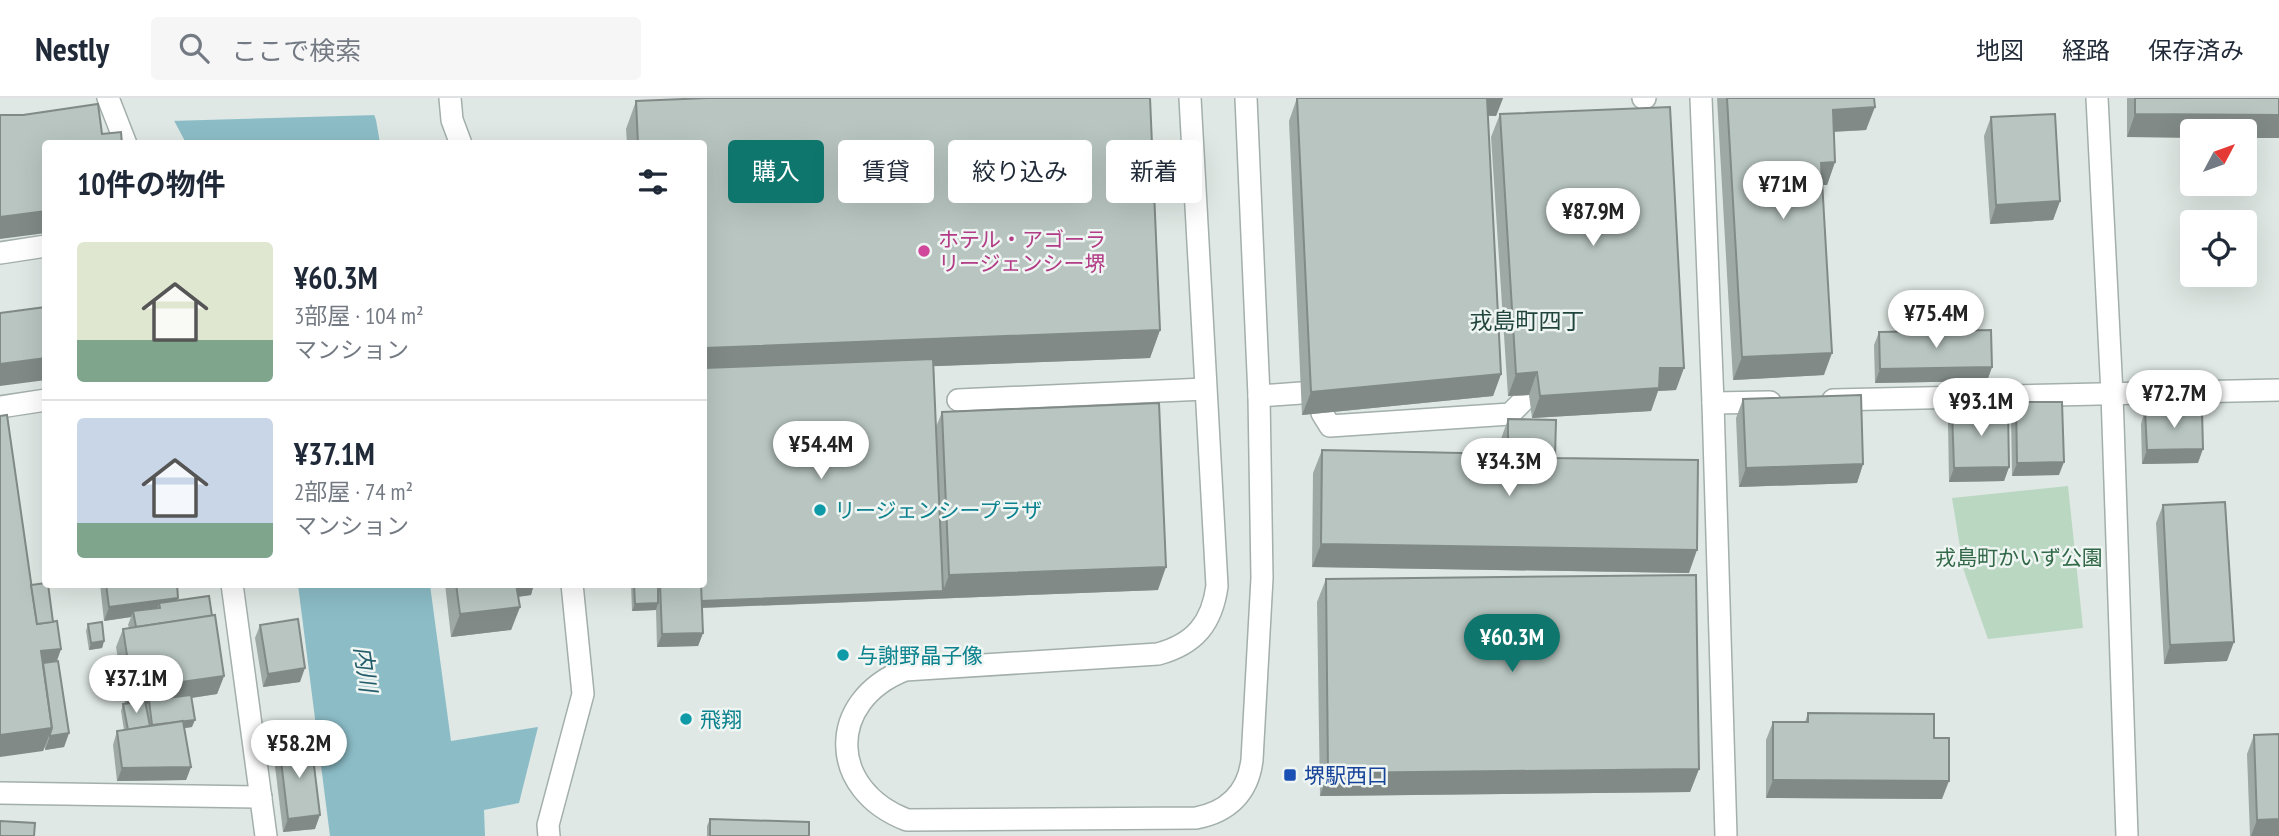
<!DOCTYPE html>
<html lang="ja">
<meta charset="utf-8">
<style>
body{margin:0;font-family:"PT Sans Narrow","Noto Sans JP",sans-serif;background:#f6f6f7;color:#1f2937;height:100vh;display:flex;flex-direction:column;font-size:26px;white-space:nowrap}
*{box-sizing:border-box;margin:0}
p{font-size:23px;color:#747a83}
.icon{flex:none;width:38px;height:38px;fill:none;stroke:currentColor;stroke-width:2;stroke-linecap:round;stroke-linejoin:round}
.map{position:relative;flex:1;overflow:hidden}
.drawer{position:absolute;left:42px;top:42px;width:665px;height:448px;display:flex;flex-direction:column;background:#fff;border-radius:7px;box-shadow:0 7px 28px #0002}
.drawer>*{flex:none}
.guide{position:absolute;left:728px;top:42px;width:665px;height:63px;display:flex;gap:14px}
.needle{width:46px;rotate:49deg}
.buttons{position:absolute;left:2180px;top:21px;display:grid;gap:14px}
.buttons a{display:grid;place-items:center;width:77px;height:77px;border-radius:7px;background:#fff;box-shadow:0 7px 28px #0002;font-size:35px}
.price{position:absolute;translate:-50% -60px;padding:0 16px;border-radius:24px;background:#fff;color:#222;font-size:23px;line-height:46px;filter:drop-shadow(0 2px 4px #0008)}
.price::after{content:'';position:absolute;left:50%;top:42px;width:21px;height:16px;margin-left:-10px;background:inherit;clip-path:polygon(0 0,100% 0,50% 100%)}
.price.active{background:#0f766e;color:#fff}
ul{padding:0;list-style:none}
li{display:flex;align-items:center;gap:21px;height:175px;padding:0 35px}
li+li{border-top:2px solid #e0e1e3}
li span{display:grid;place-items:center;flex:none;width:196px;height:140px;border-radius:7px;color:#555}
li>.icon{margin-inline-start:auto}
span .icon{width:84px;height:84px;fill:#fffc;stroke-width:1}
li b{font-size:30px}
h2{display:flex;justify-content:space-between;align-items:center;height:84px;padding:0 35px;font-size:30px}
.pill{padding:0 24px;border-radius:7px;background:#fff;box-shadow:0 7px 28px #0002;font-size:24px;line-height:63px}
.pill.active{background:#0f766e;color:#fff}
header{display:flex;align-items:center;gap:42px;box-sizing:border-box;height:98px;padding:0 35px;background:#fff;border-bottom:2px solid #e0e1e3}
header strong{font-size:33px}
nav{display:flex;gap:38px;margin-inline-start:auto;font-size:24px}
.search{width:490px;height:63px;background:#f6f6f7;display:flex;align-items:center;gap:18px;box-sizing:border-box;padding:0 24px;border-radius:7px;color:#747a83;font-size:26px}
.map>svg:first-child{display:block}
.green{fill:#bad7c2}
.water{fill:#8cbdc7}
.pier{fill:#dfe8e4}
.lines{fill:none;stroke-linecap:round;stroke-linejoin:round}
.minor-casing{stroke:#a3afab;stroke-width:24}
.minor{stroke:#fff;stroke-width:21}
.wall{fill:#9ea9a5}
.shaded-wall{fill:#818a86}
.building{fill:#b8c5c0;stroke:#818a86;stroke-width:2}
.hotel-dot{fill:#d1479c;stroke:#eff5f2;stroke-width:2.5}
.culture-dot{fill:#0f9aa8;stroke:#eff5f2;stroke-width:2.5}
.transit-dot{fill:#1a4fb4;stroke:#eff5f2;stroke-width:2.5}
.labels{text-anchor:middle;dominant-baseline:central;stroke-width:5;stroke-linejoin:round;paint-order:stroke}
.hotel-label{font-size:21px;fill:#b23c85;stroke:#eff5f2;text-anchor:start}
.culture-label{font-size:21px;fill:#0d838f;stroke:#eff5f2;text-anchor:start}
.park-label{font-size:21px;fill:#316847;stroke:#eff5f2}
.transit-label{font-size:21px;fill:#164399;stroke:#eff5f2;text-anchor:start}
.neighbourhood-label{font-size:23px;fill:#21453d;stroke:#eff5f2}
.water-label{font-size:23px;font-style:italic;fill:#245d6a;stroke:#eff5f2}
</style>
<header>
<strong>Nestly</strong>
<div class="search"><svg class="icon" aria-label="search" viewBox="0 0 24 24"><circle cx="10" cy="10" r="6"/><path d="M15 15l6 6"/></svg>ここで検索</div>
<nav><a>地図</a><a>経路</a><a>保存済み</a></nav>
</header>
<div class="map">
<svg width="2279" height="738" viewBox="0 0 2279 738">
<rect width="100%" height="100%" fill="#dfe8e4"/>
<polygon class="green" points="2068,388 2083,530 1988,541 1964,473 1952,400"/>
<g class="water">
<polygon points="162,0 368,0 376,22 380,45 186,45"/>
<polygon points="298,487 430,487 451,643 538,629 519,705 484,712 485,738 330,738"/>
</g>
<polygon class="pier" points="159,0 372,0 378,17 170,23"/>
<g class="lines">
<g class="minor-casing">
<g id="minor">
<polyline points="108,0 126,46"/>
<polyline points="450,0 452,22 461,46"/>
<path d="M1190 0 1217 488C1212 525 1195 546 1158 556L905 572C826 603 828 692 907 722L1196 720C1228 714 1248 695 1252 662L1262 480 1259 298 1246 0"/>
<polyline points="1643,0 1645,0"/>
<polyline points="1701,0 1713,305 1726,738"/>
<polyline points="2097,0 2112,296 2127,738"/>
<polyline points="0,155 46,148"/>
<polyline points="1259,298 1301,295"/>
<polyline points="958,302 1205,291"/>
<polyline points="1833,302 2279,292"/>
<polyline points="1713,305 1770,304"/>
<polyline points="0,309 46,302"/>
<polyline points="1322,315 1330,328 1510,316 1529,297"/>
<polyline points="232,486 266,738"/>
<polyline points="0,695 261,699"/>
<polyline points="549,738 548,727 583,596 572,486"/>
</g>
</g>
<use href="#minor" class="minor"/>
</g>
<g class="wall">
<polygon points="1297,0 1503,0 1496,18 1488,18 1501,276 1493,298 1302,317 1289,23"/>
<polygon points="1717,0 1874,0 1866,32 1834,34 1835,64 1827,87 1823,87 1824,277 1733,282"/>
<polygon points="2127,0 2279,0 2279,40 2245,40 2245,33 2127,39"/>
<polygon points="636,3 1160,232 1150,260 934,268 936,329 942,314 1158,492 702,510 703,535 698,548 657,549 656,512 632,513 631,486 704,486 704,46 627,46 626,31"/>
<polygon points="1500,16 1676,292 1658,293 1651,313 1532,320 1529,297 1508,298 1491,39"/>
<polygon points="1991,19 2060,103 2053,122 1990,126 1984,38"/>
<polygon points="1879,234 1992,269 1987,283 1875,285 1874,247"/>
<polygon points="1743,301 1863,366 1857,385 1739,389 1736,320"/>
<polygon points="2016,304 2059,377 2012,378 2011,318"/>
<polygon points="1952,312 2009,369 2004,383 1949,384 1948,325"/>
<polygon points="2145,312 2198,365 2142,366 2141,326"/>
<polygon points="1508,321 1555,360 1689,475 1312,469 1313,375 1322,352 1500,355 1500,344"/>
<polygon points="2163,407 2227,563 2164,566 2156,425"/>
<polygon points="1326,481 1699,671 1690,694 1320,698 1317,504"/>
<polygon points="100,486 177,486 178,502 212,518 224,578 217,596 192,600 192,629 184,630 191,669 186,682 117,683 113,647 117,633 124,632 121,613 123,606 125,606 116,549 123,531 129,530 128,527 131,519 104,523"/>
<polygon points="445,486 534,486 531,497 518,499 520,509 511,532 451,539"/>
<polygon points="31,487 53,524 61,551 57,563 69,635 64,649 45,652 45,649 43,653"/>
<polygon points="88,526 104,543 102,550 89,552 86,533"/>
<polygon points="260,527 300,584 263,589 255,540"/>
<polygon points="1808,615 1934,640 1942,701 1766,700 1766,642 1773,624 1805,624"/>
<polygon points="2254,637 2279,738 2250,738 2247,656"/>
<polygon points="279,646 315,731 283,734 274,660"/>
<polygon points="710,721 809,738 707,738 707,728"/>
</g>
<g class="shaded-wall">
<polygon points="1485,0 1503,0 1496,18 1479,17"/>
<polygon points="1875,9 1866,32 1824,34 1833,12"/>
<polygon points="2135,16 2279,17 2279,40 2245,40 2245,33 2193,33 2193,40 2127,39"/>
<polygon points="1835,64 1827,87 1813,87 1821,65"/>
<polygon points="2060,103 2053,122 1990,126 1996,107"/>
<polygon points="46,113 46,135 0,141 0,119"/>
<polygon points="1160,232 1150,260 704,277 704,250"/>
<polygon points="1832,255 1824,277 1733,282 1742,259"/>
<polygon points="46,260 46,282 0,288 0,266"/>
<polygon points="1992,269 1987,283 1875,285 1880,271"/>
<polygon points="1660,270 1684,270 1676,292 1658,293 1651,313 1532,320 1540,298"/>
<polygon points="1537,274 1529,297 1508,298 1516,276"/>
<polygon points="1501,276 1493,298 1302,317 1311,294"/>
<polygon points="2203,351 2198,365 2142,366 2147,352"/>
<polygon points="2064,364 2059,377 2012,378 2017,365"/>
<polygon points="1863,366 1857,385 1739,389 1746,370"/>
<polygon points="2009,369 2004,383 1949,384 1954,370"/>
<polygon points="1321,446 1697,452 1689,475 1312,469"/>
<polygon points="1166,469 1158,492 696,510 699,503 943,493 949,477"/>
<polygon points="512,486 534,486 531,497 507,500"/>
<polygon points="178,500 173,514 160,510 159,505 155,516 133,513 131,519 104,523 109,509"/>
<polygon points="658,505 656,512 632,513 635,506"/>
<polygon points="520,509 511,532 451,539 460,516"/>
<polygon points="703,535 698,548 657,549 662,536"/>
<polygon points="104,543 102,550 89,552 91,545"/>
<polygon points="2234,544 2227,563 2164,566 2170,547"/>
<polygon points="61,551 53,573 41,575 41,553"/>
<polygon points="305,570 300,584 263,589 268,576"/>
<polygon points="224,578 217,596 149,606 149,602 148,606 125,609 132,591"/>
<polygon points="195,622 192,629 150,635 152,627"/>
<polygon points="52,630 43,653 0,659 0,637"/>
<polygon points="69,635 64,649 45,652 50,638"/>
<polygon points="191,669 186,682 117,683 122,670"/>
<polygon points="1699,671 1690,694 1320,698 1328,675"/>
<polygon points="1773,682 1949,683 1942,701 1766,700"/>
<polygon points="320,717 315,731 283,734 288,721"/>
<polygon points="2279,721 2279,738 2251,738 2257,722"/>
</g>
<g class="building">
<polygon points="707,0 1150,0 1160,232 704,250 704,46 638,46 636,3"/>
<polygon points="1297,0 1487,0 1501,276 1311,294"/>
<polygon points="1727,0 1874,0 1875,9 1833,12 1835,64 1821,65 1832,255 1742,259"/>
<polygon points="2135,0 2279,0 2279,17 2135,16"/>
<polygon points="98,6 102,36 121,34 122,46 46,46 46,113 0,119 0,17 23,17"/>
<polygon points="1670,9 1684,270 1660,270 1659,290 1540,298 1537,274 1516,276 1500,16"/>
<polygon points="2055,16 2060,103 1996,107 1991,19"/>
<polygon points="46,209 46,260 0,266 0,215"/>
<polygon points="1991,232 1992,269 1880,271 1879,234"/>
<polygon points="933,261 943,493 701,503 701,486 704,486 704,270"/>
<polygon points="1861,297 1863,366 1746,370 1743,301"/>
<polygon points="2016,304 2062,304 2064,364 2017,365"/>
<polygon points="1159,305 1166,469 949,477 942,314"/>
<polygon points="2008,311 2009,369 1954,370 1952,312"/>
<polygon points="2145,312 2202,312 2203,351 2147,352"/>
<polygon points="7,317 37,526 57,523 61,551 41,553 52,630 0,637 0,318"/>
<polygon points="1508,321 1556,322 1555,360 1698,362 1697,452 1321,446 1322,352 1508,356"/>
<polygon points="2225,404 2234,544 2170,547 2163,407"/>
<polygon points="1696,477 1699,671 1328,675 1326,481"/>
<polygon points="46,485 46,486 48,486 53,524 37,526 31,487"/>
<polygon points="106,486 177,486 178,500 109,509"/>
<polygon points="456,486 516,486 520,509 460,516"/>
<polygon points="634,486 660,486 658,491 658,505 635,506"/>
<polygon points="660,486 701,486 703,535 662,536"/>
<polygon points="209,498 212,518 136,529 133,513 160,510 159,505"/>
<polygon points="215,517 224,578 132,591 123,531"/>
<polygon points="298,521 305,570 268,576 260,527"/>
<polygon points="102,524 104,543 91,545 88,526"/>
<polygon points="58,563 69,635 50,638 50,636 52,630 43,565"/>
<polygon points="191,597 195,622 152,627 149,602"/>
<polygon points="145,603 150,628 128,632 123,606"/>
<polygon points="1808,615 1934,616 1934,640 1949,640 1949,683 1773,682 1773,624 1808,624"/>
<polygon points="183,623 191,669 122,670 117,633"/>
<polygon points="2279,636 2279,721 2257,722 2254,637"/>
<polygon points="311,643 320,717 288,721 279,646"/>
<polygon points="710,721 809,724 809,738 710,738"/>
<polygon points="0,723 35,725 34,738 0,738"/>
</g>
<circle class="hotel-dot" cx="924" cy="153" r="7"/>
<g class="culture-dot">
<circle cx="820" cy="412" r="7"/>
<circle cx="843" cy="557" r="7"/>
<circle cx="686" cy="621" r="7"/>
</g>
<rect class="transit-dot" x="1283" y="670" width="14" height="14" rx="3.5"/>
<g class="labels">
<g class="hotel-label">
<text x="938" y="141">ホテル・アゴーラ<tspan x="938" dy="24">リージェンシー堺</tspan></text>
</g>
<g class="culture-label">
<text x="834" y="412">リージェンシープラザ</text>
<text x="857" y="557">与謝野晶子像</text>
<text x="700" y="621">飛翔</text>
</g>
<g class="park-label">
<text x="2019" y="459">戎島町かいず公園</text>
</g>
<g class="transit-label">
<text x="1304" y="677">堺駅西口</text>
</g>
<g class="neighbourhood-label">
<text x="1527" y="222">戎島町四丁</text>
</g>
<g class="water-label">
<text transform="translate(366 571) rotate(82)">内川</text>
</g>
</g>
</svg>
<div class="buttons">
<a><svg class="needle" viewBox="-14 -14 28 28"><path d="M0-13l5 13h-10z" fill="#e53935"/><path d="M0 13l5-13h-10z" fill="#747a83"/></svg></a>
<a><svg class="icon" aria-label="locate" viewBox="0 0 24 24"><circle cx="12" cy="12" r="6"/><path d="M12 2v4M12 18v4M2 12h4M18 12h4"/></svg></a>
</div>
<b class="price" style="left:1783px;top:123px">¥71M</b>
<b class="price" style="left:1593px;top:150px">¥87.9M</b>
<b class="price" style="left:1936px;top:252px">¥75.4M</b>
<b class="price" style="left:2174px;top:332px">¥72.7M</b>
<b class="price" style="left:1981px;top:340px">¥93.1M</b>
<b class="price" style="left:821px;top:383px">¥54.4M</b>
<b class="price" style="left:1509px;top:400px">¥34.3M</b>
<b class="price active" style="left:1512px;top:576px">¥60.3M</b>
<b class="price" style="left:136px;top:617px">¥37.1M</b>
<b class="price" style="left:299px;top:682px">¥58.2M</b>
<div class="guide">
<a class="pill active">購入</a>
<a class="pill">賃貸</a>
<a class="pill">絞り込み</a>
<a class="pill">新着</a>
</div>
<section class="drawer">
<h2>10件の物件<svg class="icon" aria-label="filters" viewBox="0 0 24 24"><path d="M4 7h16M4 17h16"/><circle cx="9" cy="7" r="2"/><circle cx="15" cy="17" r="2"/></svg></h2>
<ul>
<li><span style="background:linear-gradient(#dfe7d0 70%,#7fa58c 0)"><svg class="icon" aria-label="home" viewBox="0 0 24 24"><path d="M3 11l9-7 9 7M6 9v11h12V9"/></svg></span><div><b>¥60.3M</b><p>3部屋 · 104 m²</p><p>マンション</p></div></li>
<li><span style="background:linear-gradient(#c9d6e8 75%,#7fa58c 0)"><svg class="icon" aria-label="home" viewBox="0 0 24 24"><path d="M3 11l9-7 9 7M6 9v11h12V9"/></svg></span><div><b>¥37.1M</b><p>2部屋 · 74 m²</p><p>マンション</p></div></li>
</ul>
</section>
</div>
